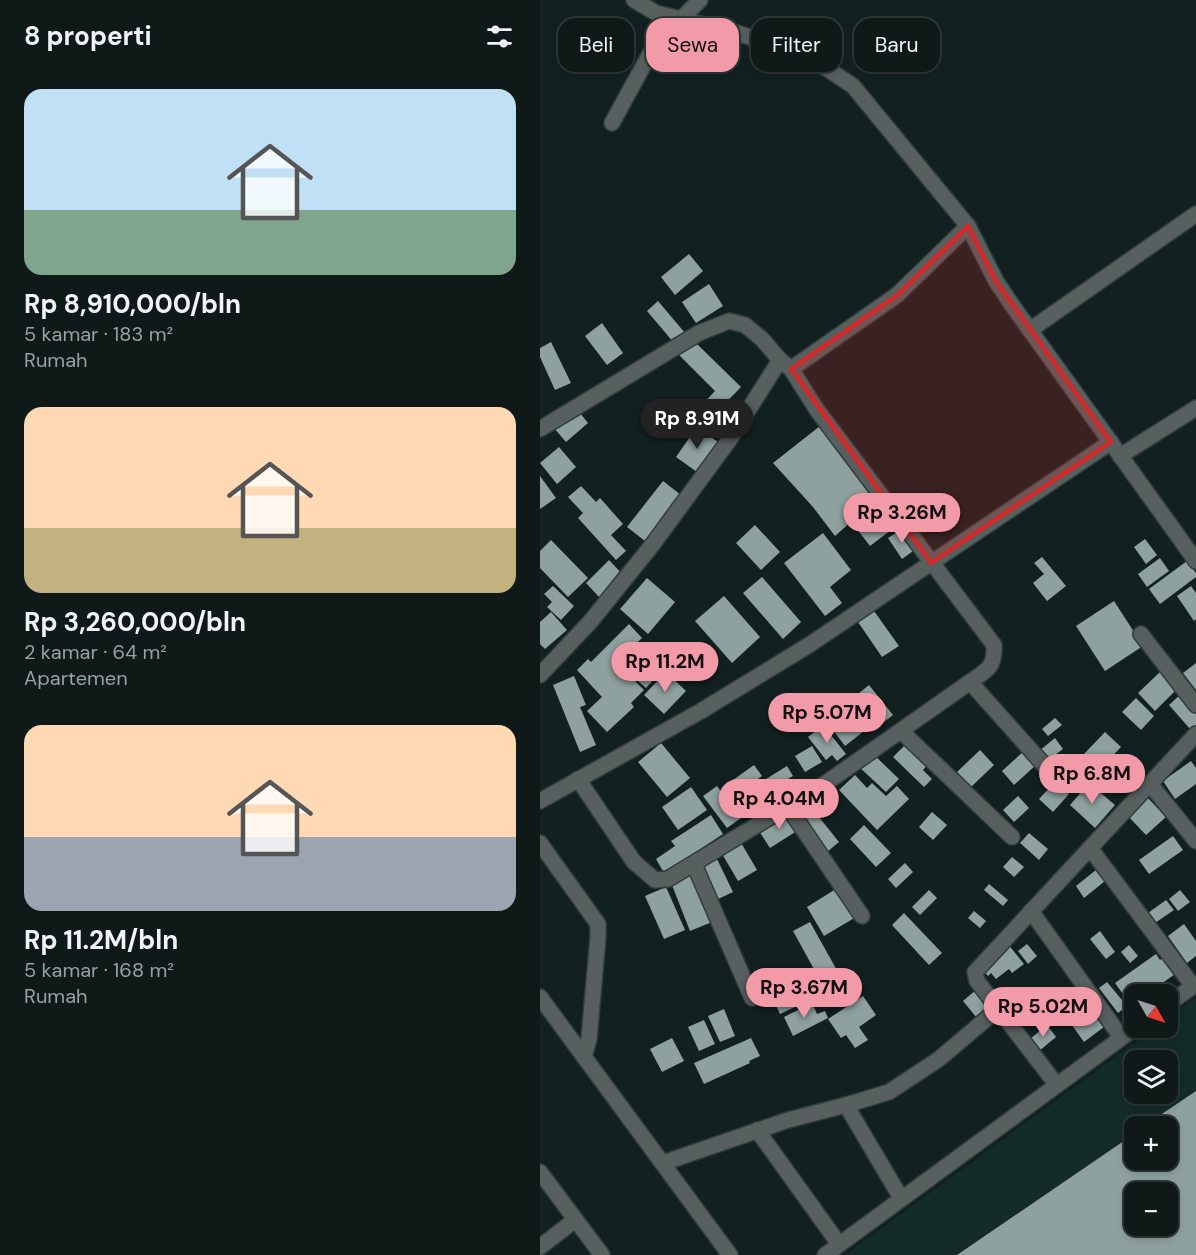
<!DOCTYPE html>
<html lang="id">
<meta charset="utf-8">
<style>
body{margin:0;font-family:"DM Sans",sans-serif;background:#1c2625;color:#f1f3f6;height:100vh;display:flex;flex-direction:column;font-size:22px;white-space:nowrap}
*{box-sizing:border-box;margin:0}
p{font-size:20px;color:#9ba0a2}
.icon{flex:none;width:33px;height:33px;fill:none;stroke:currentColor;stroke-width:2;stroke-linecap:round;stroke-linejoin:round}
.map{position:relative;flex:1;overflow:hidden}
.panel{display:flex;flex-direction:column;background:#0e1918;width:540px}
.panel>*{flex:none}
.guide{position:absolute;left:18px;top:18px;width:548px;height:54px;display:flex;gap:12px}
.needle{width:39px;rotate:129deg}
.tools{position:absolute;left:584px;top:984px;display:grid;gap:12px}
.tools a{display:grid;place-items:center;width:54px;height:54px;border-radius:12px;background:#0e1918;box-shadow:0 3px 9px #0003,0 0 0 2px #2e3837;font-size:30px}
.price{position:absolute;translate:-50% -51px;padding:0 14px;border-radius:21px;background:#f39aa9;color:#111;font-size:20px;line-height:39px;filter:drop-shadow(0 2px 3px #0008)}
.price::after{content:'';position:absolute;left:50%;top:36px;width:18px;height:14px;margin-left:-9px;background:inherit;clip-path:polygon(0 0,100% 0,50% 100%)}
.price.selected{background:#222;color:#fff}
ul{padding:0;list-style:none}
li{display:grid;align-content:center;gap:12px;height:318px;padding:0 24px}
li span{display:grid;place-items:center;height:186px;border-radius:18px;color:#555}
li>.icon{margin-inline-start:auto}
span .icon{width:108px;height:108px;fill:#fffc;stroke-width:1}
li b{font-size:26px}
h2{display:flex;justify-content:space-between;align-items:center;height:72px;padding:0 24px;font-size:26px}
.pill{padding:0 21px;border-radius:18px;background:#0e1918;box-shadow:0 3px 9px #0003,0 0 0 2px #2e3837;font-size:21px;line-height:54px}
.pill.selected{background:#f39aa9;color:#111}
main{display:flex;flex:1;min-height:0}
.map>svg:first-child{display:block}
.built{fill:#132b29;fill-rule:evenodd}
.building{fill:#8fa19f;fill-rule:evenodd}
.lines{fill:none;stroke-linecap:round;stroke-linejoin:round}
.minor-casing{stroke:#2f3d3c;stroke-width:18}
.minor{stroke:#58605f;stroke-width:15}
.marked{fill:#d62828;fill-opacity:0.2;stroke:#d62828;stroke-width:4.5;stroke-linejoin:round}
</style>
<main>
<section class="panel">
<h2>8 properti<svg class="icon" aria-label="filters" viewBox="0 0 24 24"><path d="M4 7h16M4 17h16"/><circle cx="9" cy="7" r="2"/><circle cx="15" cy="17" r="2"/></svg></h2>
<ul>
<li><span style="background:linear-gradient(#bfe0f5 65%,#7fa58c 0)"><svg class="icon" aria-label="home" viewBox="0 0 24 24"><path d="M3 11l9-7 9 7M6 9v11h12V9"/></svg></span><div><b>Rp 8,910,000/bln</b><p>5 kamar · 183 m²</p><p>Rumah</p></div></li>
<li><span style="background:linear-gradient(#ffd9b3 65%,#c2b280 0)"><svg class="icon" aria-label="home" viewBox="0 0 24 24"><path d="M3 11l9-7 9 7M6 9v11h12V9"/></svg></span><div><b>Rp 3,260,000/bln</b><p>2 kamar · 64 m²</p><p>Apartemen</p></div></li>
<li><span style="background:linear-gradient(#ffd9b3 60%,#9aa5b1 0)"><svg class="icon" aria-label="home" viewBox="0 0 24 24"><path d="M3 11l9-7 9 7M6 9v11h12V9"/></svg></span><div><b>Rp 11.2M/bln</b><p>5 kamar · 168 m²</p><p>Rumah</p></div></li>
</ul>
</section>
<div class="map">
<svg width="656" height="1255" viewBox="0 0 656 1255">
<rect width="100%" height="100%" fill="#122120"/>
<path class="built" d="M656 997V1255H305L615 1028H627V1019ZM594 1060H627V1094H594ZM594 1126H627V1160H594ZM594 1192H627V1226H594Z"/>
<g class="building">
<polygon points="149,254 163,271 135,295 121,277"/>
<polygon points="169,284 183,306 156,323 142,302"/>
<polygon points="118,301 145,333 134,343 107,311"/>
<polygon points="62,323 83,353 67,365 45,336"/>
<polygon points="11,342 31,383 15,390 0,357 0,348"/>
<polygon points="157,344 201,387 168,421 157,410 175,391 136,352"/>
<polygon points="36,408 48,423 26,442 13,427"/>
<polygon points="280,426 337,499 295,536 273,507 233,463"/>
<polygon points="157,427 178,442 157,472 136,457"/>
<polygon points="19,447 36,467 17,484 0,463"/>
<polygon points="0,476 16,498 0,509"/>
<polygon points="123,481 141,495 105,541 87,527"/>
<polygon points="41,486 56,502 60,498 83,524 71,535 86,551 76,560 38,518 43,513 28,497"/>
<polygon points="339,505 355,527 330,546 313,524"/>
<polygon points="215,525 240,552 221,570 196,543"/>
<polygon points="362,529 376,549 362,559 348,538"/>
<polygon points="283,533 311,570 290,587 302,603 285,616 244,563"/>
<polygon points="605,539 617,555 606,564 594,547"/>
<polygon points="11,540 48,578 28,597 0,568 0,551"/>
<polygon points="502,557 526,586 507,601 493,583 504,574 494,563"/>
<polygon points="620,558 629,571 607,587 598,574"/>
<polygon points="69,560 84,576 61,599 46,583"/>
<polygon points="647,561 656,573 656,577 620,604 609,589"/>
<polygon points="222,577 261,622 243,639 203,593"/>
<polygon points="107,578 135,602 108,634 80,609"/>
<polygon points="13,586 34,606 21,620 7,607 12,602 4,594"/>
<polygon points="651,586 656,593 656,619 654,621 637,596"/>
<polygon points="184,596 220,637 192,663 155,621"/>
<polygon points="574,601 603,646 565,671 536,626"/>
<polygon points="334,611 359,646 342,657 318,622"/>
<polygon points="11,612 27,630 5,649 0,644 0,622"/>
<polygon points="89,624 102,638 76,662 104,690 91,703 94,707 67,732 47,711 62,697 37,670 48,659 51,662"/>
<polygon points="112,647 129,663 106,688 89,673"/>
<polygon points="656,663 656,690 643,673"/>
<polygon points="621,671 638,688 615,711 598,693"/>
<polygon points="126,672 146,691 124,714 104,695"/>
<polygon points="34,676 46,705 40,707 56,745 40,752 13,685"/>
<polygon points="329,685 353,715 336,728 333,724 305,746 293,730 320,708 313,698"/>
<polygon points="642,693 656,708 656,725 651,730 629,705"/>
<polygon points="596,698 614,716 601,730 582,712"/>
<polygon points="515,718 522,725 508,736 502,729"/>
<polygon points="283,725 306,754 297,761 292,755 286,760 268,737"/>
<polygon points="565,732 581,747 560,769 544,754"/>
<polygon points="515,738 523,749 507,761 499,751"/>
<polygon points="368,742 389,763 383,770 392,779 384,787 353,757"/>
<polygon points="121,743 150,778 127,797 98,762"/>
<polygon points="272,746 282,762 265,772 255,756"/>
<polygon points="440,750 454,765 431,787 417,772"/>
<polygon points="485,750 497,764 474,785 462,771"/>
<polygon points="332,753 359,779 346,792 317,765"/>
<polygon points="538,759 552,771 534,791 521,778"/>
<polygon points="651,761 656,768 656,784 635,799 623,781"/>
<polygon points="214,765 222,776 201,791 193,780"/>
<polygon points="247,766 253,776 246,780 250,788 217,810 205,792"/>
<polygon points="315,775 327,788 332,783 346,796 357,786 369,799 337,830 299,790"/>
<polygon points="515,782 529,794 513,812 499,799"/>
<polygon points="549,783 575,805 555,828 530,805"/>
<polygon points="177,786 201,818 187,828 163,796"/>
<polygon points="151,787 167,810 138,830 122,807"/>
<polygon points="604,794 626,817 606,835 585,813"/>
<polygon points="478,796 489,808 474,822 463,810"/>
<polygon points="266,801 299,842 287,852 255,811"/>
<polygon points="248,812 260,829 230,848 219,831"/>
<polygon points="392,812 407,825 393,840 379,827"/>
<polygon points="171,815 183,834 124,873 116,859 135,846 131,841"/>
<polygon points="324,825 351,853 336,867 310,839"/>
<polygon points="489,833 508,849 499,860 480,843"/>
<polygon points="633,836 643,850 609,874 599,860"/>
<polygon points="200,841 217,870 198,881 181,852"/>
<polygon points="176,857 193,892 176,900 159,865"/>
<polygon points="472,857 484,867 474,877 463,867"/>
<polygon points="365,863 373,872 356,888 348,879"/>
<polygon points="561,866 570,877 544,898 536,886"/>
<polygon points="152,871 172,922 150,931 130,880"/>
<polygon points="449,884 468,900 463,906 444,890"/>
<polygon points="126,887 145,930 124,939 105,896"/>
<polygon points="299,887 316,917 284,936 267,907"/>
<polygon points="389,890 397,898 380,915 372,907"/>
<polygon points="640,890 650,902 638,911 629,899"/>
<polygon points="626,900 634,910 615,923 608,913"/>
<polygon points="434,911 446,921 440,928 428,918"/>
<polygon points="364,913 402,953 389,965 352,925"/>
<polygon points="270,922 303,981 286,991 253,931"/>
<polygon points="644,924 656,941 656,956 647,963 628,936"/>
<polygon points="560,931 575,952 566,959 550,939"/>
<polygon points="467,943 484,964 472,973 469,969 456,979 451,973 448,976 440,967"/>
<polygon points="487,944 497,956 488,964 478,951"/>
<polygon points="589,945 598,956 590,963 581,952"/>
<polygon points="616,954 620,960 627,955 638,972 611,991 607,987 588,1001 575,983"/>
<polygon points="267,982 274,998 240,1014 232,997"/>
<polygon points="567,982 587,1006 578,1013 559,988"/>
<polygon points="543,989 568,1024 544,1042 519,1007"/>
<polygon points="436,990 450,1008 437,1018 423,1001"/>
<polygon points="323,996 336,1015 319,1027 328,1040 315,1048 306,1035 301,1038 288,1019"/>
<polygon points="272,1003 277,1014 285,1011 288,1018 253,1036 244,1017"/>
<polygon points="184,1009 195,1036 180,1042 168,1016"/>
<polygon points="164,1020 175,1044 159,1051 148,1027"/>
<polygon points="507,1025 516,1037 499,1051 490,1039"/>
<polygon points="132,1038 144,1061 122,1072 110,1049"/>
<polygon points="211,1038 220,1056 209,1061 210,1063 164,1084 154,1063"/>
<path d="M656 1091V1255H417L594 1134V1160H627V1126H604ZM594 1192H627V1226H594Z"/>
</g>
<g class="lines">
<g class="minor-casing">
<g id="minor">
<polyline points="94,0 116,13 194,32 247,49 280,64 313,86 428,226 456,281 472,305 656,561"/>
<polyline points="141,19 160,0"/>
<polyline points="72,123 130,17"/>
<polyline points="490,330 656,214"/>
<polyline points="251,369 357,295 428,226"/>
<path d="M0 429 159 333 189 321 205 325 222 339 240 360 251 369 277 410 454 645C455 668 447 670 430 682L286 783 128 879 115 880 94 862 38 779"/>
<polyline points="580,456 656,408"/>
<polyline points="601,634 656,705"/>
<polyline points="0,675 51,621 113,544 190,439 240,360"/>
<polyline points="430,682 505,766"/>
<polyline points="361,731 472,837"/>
<polyline points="610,784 656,841"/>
<polyline points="0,801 161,711 269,645 571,442"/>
<polyline points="248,807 322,916"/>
<polyline points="0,843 58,924 58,937 49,1039 44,1057"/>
<polyline points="550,848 653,986"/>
<polyline points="154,864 212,998"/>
<polyline points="491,911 581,1037"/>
<polyline points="0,997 190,1255"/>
<polyline points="627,1005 656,984"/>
<polyline points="516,1084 437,981 435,972 656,734"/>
<polyline points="306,1105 361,1198"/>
<polyline points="217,1130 299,1244"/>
<polyline points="123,1163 248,1120 306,1105 349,1092 399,1059 458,1009"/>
<polyline points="0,1172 62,1255"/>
<polyline points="0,1247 35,1220"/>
<polyline points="285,1255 595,1028"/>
</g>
</g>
<use href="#minor" class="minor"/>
</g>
<path class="marked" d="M428 226 456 281 571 442 391 563 251 369 357 295Z"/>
</svg>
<div class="tools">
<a><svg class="needle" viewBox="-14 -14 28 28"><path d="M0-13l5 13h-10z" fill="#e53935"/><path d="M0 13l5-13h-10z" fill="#9ba0a2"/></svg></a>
<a><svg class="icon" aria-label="layers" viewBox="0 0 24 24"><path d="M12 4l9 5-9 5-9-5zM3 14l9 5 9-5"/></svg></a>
<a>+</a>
<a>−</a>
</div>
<b class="price selected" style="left:157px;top:450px">Rp 8.91M</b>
<b class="price" style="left:362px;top:544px">Rp 3.26M</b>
<b class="price" style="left:125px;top:693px">Rp 11.2M</b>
<b class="price" style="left:287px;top:744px">Rp 5.07M</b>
<b class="price" style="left:552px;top:805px">Rp 6.8M</b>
<b class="price" style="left:239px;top:830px">Rp 4.04M</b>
<b class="price" style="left:264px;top:1019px">Rp 3.67M</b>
<b class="price" style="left:503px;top:1038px">Rp 5.02M</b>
<div class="guide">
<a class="pill">Beli</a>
<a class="pill selected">Sewa</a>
<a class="pill">Filter</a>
<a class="pill">Baru</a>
</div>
</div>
</main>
